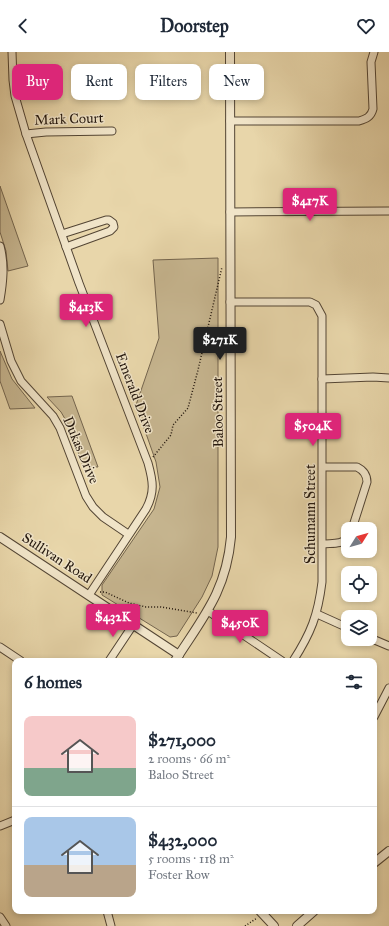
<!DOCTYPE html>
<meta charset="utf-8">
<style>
body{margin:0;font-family:"IM FELL Great Primer",serif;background:#f2f2f3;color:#1f2937;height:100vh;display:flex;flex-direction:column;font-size:15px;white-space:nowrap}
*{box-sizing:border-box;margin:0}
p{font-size:13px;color:#747a83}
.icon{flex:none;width:22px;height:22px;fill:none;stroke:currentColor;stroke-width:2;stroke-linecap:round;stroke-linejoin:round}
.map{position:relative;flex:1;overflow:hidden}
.side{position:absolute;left:12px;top:606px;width:365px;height:256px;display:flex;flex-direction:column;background:#fff;border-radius:8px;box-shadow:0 2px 6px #0003}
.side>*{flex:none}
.top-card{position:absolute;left:12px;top:12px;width:365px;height:36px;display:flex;gap:8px}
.needle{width:26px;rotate:53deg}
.buttons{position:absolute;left:341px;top:470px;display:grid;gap:8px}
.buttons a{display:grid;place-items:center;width:36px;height:36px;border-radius:8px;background:#fff;box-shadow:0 2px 6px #0003;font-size:20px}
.price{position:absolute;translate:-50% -34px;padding:0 9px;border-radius:4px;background:#db2777;color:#fff;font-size:13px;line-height:26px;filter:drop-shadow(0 1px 2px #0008)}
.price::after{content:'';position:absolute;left:50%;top:24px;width:12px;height:9px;margin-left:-6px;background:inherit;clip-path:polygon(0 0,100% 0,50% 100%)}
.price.selected{background:#222;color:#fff}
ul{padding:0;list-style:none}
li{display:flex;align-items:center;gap:12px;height:100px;padding:0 12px}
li+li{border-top:1px solid #e0e1e3}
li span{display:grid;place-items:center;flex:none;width:112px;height:80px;border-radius:8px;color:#555}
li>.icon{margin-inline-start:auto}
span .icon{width:48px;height:48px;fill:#fffc;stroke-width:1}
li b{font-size:17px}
h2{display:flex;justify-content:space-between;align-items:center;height:48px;padding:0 12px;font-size:17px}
.pill{padding:0 14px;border-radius:8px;background:#fff;box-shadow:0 2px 6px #0003;font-size:14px;line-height:36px}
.pill.selected{background:#db2777;color:#fff}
header{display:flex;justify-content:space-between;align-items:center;height:52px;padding:0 12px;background:#fff;font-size:18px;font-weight:700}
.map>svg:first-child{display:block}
.green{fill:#c6b58f;stroke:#74654e}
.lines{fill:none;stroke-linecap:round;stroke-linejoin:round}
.minor-casing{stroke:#534534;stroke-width:9}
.tertiary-casing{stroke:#534534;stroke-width:10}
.path{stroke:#21150c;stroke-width:1.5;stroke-dasharray:1 2;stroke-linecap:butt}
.minor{stroke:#f0e4c8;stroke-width:7}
.tertiary{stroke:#f0e4c8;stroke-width:8}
.labels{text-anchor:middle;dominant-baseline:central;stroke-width:3;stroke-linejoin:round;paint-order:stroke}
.street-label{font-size:14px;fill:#21150c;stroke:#f0e4c8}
</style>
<header><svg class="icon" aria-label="back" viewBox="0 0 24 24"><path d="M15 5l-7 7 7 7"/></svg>Doorstep<svg class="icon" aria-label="heart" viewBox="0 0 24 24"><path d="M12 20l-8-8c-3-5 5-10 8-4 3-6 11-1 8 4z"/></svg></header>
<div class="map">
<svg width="389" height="874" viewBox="0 0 389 874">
<rect width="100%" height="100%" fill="#e8d6aa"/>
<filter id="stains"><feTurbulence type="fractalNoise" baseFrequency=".005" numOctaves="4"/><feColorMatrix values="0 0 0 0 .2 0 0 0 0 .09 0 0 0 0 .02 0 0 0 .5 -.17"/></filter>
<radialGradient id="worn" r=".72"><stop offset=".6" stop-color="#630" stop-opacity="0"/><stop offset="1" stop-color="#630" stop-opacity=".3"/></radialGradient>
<g class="green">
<polygon points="0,134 28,214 8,219 6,199 0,180"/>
<polygon points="218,206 218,495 212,524 202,545 177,584 170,585 102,543 102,533 154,457 160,435 156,410 136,353 159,286 153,208"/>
<polygon points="0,299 12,327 35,356 10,357 0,329"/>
<polygon points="72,344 98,415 83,414 68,372 61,360 47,345"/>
</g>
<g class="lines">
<g class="minor-casing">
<g id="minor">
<path d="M12 0 13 28 15 44 26 82 79 231 148 411C153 429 155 440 146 457L89 543"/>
<path d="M230 69H359C366 67 371 65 373 57L371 10 374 0"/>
<polyline points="26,82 46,80 112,79"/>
<polyline points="230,160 389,159"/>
<polyline points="62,182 106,168 109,168 113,171 114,175 110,179 66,195"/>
<path d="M0 194C5 213 3 230 0 248"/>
<path d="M230 250H310L316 253 322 264V530C318 563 311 581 293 609"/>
<polyline points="0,272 11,309 21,329 53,364 60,376 86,444 93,455 103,465 128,482"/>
<polyline points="322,327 373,325 389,326"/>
<path d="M323 415H357C363 418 367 423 367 430L352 477"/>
<path d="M323 492C332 491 341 493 348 486"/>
<polyline points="208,559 282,609"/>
<polyline points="317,562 348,576"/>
<polyline points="370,586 389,594"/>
<polyline points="0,595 21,609"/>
<polyline points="109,609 133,573"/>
<polyline points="374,665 389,636"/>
<polyline points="0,774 15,768"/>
<polyline points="107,859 111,874"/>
<polyline points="0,865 6,874"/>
</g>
</g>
<g class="tertiary-casing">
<g id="tertiary">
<polyline points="0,485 179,603"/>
<path d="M175 609C203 565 226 540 231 485L230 0"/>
<polyline points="374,811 389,799"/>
<polyline points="260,859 274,874"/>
<polyline points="297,874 314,859"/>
</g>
</g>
<g class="path">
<polyline points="153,405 171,383 173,373 188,356 198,318 222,215"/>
<polyline points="100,540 105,540 129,551 146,555 161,555 197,561"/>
<polyline points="245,874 257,866"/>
</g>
<use href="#minor" class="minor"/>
<use href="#tertiary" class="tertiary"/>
</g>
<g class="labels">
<g class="street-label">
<text transform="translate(69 67) rotate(-2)">Mark Court</text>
<text transform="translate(135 341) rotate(69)">Emerald Drive</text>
<text transform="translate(218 360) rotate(-91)">Baloo Street</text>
<text transform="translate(81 398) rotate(67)">Dukas Drive</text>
<text transform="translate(310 462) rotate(-90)">Schumann Street</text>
<text transform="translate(57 506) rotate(33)">Sullivan Road</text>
</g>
</g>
<rect width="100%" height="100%" filter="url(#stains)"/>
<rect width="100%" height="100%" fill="url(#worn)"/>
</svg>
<div class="buttons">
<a><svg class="needle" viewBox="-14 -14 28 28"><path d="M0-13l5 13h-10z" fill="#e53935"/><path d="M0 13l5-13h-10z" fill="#747a83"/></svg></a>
<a><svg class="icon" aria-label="locate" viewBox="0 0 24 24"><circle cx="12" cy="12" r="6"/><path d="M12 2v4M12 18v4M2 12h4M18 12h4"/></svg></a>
<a><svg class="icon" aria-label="layers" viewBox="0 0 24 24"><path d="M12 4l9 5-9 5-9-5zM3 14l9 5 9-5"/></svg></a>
</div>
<b class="price" style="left:310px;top:170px">$417K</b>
<b class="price" style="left:86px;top:276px">$413K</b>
<b class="price selected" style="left:220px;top:309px">$271K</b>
<b class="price" style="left:313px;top:395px">$504K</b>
<b class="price" style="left:113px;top:586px">$432K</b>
<b class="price" style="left:240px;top:592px">$450K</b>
<div class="top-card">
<a class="pill selected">Buy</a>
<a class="pill">Rent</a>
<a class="pill">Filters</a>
<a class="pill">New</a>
</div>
<section class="side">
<h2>6 homes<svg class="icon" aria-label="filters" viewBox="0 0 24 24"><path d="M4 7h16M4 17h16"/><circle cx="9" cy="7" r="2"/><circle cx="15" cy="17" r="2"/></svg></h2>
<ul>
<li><span style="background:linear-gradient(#f6c9c9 65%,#7fa58c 0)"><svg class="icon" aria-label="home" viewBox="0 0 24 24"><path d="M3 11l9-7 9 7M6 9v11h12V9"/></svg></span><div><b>$271,000</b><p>2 rooms · 66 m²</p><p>Baloo Street</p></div></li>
<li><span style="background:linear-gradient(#a9c7e8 60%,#b9a48a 0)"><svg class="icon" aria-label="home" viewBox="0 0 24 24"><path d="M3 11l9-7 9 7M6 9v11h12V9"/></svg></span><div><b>$432,000</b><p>5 rooms · 118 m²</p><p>Foster Row</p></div></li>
</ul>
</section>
</div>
